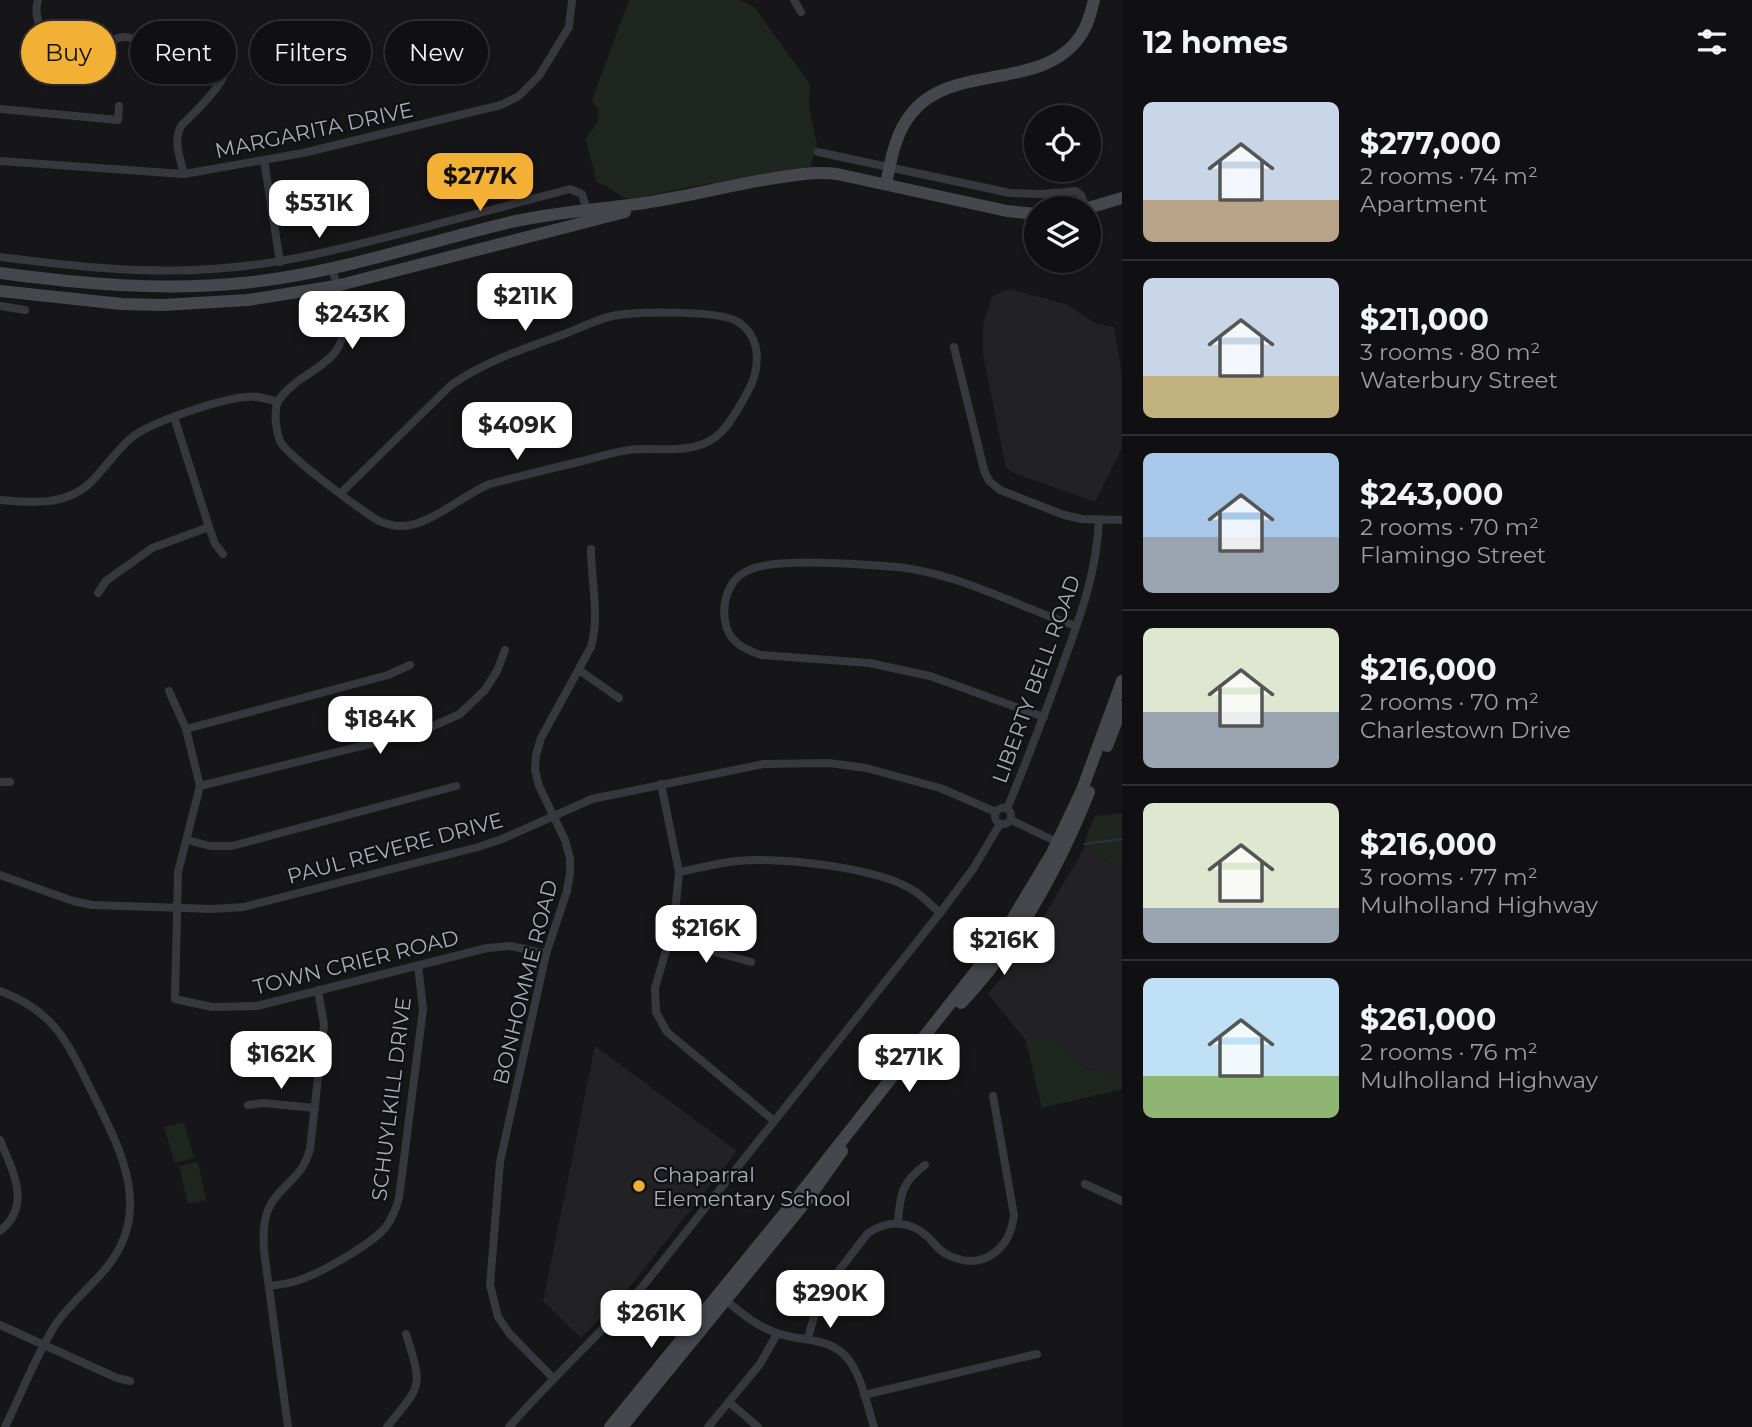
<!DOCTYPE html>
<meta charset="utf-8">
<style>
body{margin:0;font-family:Montserrat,sans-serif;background:#1e1e20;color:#f1f3f6;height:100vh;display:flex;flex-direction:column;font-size:26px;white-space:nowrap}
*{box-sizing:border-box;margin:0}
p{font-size:23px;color:#9c9d9f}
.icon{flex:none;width:38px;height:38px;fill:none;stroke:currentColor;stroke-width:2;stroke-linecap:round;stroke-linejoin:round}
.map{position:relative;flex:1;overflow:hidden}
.panel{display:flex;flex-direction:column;background:#101012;width:630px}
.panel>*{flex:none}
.banner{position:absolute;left:21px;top:21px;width:665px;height:63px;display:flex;gap:14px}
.buttons{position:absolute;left:1024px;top:105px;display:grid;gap:14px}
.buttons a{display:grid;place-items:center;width:77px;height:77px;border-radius:50%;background:#101012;box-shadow:0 2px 5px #0004,0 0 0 2px #303032;font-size:35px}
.price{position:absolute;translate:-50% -60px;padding:0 16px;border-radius:14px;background:#fff;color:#222;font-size:23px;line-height:46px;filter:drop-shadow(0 2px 4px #0008)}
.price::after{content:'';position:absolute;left:50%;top:42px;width:21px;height:16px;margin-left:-10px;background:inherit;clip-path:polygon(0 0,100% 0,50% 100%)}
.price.current{background:#f2b134;color:#111}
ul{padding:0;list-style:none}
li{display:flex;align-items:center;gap:21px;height:175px;padding:0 21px}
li+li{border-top:2px solid #303032}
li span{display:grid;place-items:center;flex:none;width:196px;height:140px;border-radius:10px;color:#555}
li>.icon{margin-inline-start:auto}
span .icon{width:84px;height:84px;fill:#fffc;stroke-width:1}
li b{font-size:30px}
h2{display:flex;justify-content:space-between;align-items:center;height:84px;padding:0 21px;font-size:30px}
.tag{padding:0 24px;border-radius:32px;background:#101012;box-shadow:0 2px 5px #0004,0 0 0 2px #303032;font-size:24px;line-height:63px}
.tag.current{background:#f2b134;color:#111}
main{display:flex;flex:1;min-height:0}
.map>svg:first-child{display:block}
.built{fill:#222225}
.green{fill:#1e261f}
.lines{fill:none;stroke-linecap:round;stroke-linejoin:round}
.stream{stroke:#2c353c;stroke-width:2}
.street{stroke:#37383d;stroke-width:8}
.secondary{stroke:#45474d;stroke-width:12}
.poi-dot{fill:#f2b134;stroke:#111113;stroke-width:2.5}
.labels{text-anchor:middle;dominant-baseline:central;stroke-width:5;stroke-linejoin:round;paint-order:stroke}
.street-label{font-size:21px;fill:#a8adb8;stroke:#111113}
.poi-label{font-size:21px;fill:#a8adb8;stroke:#111113;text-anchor:start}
</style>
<main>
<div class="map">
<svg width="1122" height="1427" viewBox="0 0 1122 1427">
<rect width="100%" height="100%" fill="#161618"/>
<g class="built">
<polygon points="1008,289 1066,304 1095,323 1114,327 1122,375 1122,448 1095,502 1012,472 1006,468 983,355 983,324 992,296"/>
<polygon points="1085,847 1122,871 1122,1076 1083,1067 1054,1039 1024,1038 988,994 1023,951"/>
<polygon points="595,1046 737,1151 632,1284 581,1338 543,1301"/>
</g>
<g class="green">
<polygon points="629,0 740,0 754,7 810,84 809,106 817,145 810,168 695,186 637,198 624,198 607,186 597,183 586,139 597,122 599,110 592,100"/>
<polygon points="1122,813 1122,871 1085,847 1086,837 1095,816"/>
<polygon points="1025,1038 1054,1039 1083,1067 1122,1076 1122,1089 1042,1108"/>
<polygon points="184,1122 194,1158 175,1163 164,1127"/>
<polygon points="198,1162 206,1200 188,1204 179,1166"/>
</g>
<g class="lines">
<polyline class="stream" points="1084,844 1122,839"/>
<g class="street">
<path d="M38 0C34 12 38 24 44 35 55 54 82 60 101 50 109 46 113 37 123 37 133 36 142 44 154 44 170 44 191 41 207 45 257 59 197 109 181 126 173 142 180 157 184 174"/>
<polyline points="794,0 801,12"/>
<polyline points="0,109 118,120 119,106"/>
<polyline points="818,152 1010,193 1041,194 1076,191 1081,195 1086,208"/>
<polyline points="264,160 280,262"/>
<polyline points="0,161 184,174 303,153 501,105 519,96 539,76 569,27 572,0"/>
<path d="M0 257C71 266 141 274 212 269 280 265 345 248 411 231 464 217 517 203 570 189L582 194 588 214"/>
<path d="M332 268C338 293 352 327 336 351 327 363 311 372 298 381 291 387 280 395 277 404 274 415 276 431 280 441 287 456 362 511 379 521 384 523 394 526 400 526 427 528 464 494 490 484 521 476 552 468 583 461 598 457 614 452 629 450 654 447 680 453 703 444 725 436 736 412 747 393 760 371 763 338 738 322 721 310 633 311 612 316 595 320 578 329 562 335 523 349 486 361 451 385L341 493"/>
<polyline points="0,306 25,310"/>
<polyline points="954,347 984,470 989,481 1000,490 1064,515 1082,519 1122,520"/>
<polyline points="174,417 209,527 215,544 223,554"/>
<path d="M0 500C32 503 66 506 91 482 105 468 116 451 131 438 150 422 221 399 246 397 257 395 267 399 278 402"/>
<polyline points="98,593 106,581 152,548 209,527"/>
<polyline points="579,670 619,698"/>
<polyline points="169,691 186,729 200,786 178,872 175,999 212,1007 257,1006 487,948 511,946 546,954"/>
<path d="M1044 717 930 676 869 663 761 655C743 649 728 641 725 621 722 602 728 580 747 571 773 557 852 564 884 566 952 569 1013 605 1076 626"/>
<polyline points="186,729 388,675 410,665"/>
<polyline points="0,782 10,782"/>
<polyline points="661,784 679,872 674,923 655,988 656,1012 667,1032 773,1120"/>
<polyline points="200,786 422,731 460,714 485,690 497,671 505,650"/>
<circle cx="1003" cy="816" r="8"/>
<path d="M1007 809C1027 760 1046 711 1064 661 1082 611 1096 574 1099 520"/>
<polyline points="1011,820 1059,843"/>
<polyline points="187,840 210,846 232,846 456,786"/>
<path d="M679 872C699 868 718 863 737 861 780 857 880 867 916 892 924 898 932 906 940 913"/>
<polyline points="0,875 73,901 92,905 213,909 244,907 478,847 502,839 592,799 764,764 829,763 866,768 940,788 996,812"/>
<polyline points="669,939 751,962"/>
<path d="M0 991C53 1010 67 1041 90 1088 118 1145 155 1208 107 1267 91 1287 68 1305 54 1327 35 1358 21 1394 5 1427"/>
<polyline points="248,1105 263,1103 315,1108"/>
<path d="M0 1140C12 1170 33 1205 0 1231"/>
<polyline points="1085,1184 1122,1201"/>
<path d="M898 1222C900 1194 902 1182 925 1165"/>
<path d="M269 1286C278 1285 287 1284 296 1281 318 1275 370 1245 385 1228 392 1219 396 1209 399 1198L423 1009 418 965"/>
<path d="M724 1299C740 1312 755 1325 774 1332 803 1344 837 1333 855 1370 864 1387 868 1408 874 1427"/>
<polyline points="0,1325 117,1378 130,1381"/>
<path d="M808 1338 820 1295 868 1233C888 1220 909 1220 928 1237 934 1243 940 1252 948 1255 983 1272 1010 1249 1014 1215L993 1096"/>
<path d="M553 1378 509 1333 498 1317 490 1285 500 1162 546 954 567 891 570 873V858L565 840 539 786 535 770 536 755 541 738 591 647C600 614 591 582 591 549"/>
<polyline points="864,1395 1037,1354"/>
<polyline points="729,1402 758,1427"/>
<path d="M288 1427 264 1251C263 1234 263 1217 272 1202 287 1180 302 1178 310 1149L324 1025 318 990"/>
<path d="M387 1427C422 1384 423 1388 406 1334"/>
<path d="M509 1427C552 1378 600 1334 643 1286L940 913 973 869 1000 824"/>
<polyline points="708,1427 760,1364 777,1334"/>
</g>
<g class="secondary">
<path d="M886 184C891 159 895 134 911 114 952 61 1043 93 1081 35 1088 25 1091 12 1094 0"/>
<polyline points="1088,208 1122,198"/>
<path d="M0 273C81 284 161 291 243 283 334 274 420 244 507 223 552 212 599 210 644 203 684 197 723 187 764 180 788 176 812 171 837 174L1007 211 1036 214"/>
<polyline points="0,291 122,304 163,305 248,300 336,286 625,212"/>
<polyline points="1107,746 1122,707"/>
<path d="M961 1003C1017 944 1059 867 1089 792"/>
<polyline points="610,1427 792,1204 998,943 1052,853 1082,790 1122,681"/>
<polyline points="622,1427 808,1199 842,1151"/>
</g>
</g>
<circle class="poi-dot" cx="639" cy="1186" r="7"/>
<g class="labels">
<g class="street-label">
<text transform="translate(314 130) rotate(-12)">MARGARITA DRIVE</text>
<text transform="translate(1036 679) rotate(-70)">LIBERTY BELL ROAD</text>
<text transform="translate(395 848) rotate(-15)">PAUL REVERE DRIVE</text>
<text transform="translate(356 962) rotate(-14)">TOWN CRIER ROAD</text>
<text transform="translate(525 982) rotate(-76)">BONHOMME ROAD</text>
<text transform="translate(391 1099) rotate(-83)">SCHUYLKILL DRIVE</text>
</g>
<g class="poi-label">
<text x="653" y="1174">Chaparral<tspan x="653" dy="24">Elementary School</tspan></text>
</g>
</g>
</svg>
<div class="buttons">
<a><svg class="icon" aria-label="locate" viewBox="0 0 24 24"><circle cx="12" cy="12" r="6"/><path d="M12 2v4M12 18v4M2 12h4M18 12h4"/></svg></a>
<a><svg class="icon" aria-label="layers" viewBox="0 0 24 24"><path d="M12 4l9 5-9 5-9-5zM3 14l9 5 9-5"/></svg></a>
</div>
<b class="price current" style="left:480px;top:213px">$277K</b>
<b class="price" style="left:319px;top:240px">$531K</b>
<b class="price" style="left:525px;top:333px">$211K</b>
<b class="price" style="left:352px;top:351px">$243K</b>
<b class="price" style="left:517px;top:462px">$409K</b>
<b class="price" style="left:380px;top:756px">$184K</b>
<b class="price" style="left:706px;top:965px">$216K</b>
<b class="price" style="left:1004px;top:977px">$216K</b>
<b class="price" style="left:281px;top:1091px">$162K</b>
<b class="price" style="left:909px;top:1094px">$271K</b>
<b class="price" style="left:830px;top:1330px">$290K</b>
<b class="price" style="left:651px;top:1350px">$261K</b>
<div class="banner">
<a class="tag current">Buy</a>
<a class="tag">Rent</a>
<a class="tag">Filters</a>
<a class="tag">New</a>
</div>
</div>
<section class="panel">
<h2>12 homes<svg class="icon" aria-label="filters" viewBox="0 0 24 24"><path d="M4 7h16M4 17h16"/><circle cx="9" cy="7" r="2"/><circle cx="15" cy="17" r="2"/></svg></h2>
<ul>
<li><span style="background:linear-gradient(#c9d6e8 70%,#b9a48a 0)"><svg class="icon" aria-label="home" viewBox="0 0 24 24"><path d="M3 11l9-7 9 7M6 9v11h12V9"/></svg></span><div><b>$277,000</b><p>2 rooms · 74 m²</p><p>Apartment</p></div></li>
<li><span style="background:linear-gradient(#c9d6e8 70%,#c2b280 0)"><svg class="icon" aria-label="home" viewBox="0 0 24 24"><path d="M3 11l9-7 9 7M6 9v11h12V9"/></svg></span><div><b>$211,000</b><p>3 rooms · 80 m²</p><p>Waterbury Street</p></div></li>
<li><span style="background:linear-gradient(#a9c7e8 60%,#9aa5b1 0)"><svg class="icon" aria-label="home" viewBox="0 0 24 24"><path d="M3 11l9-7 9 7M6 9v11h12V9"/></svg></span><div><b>$243,000</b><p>2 rooms · 70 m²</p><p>Flamingo Street</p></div></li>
<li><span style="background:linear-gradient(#dfe7d0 60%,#9aa5b1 0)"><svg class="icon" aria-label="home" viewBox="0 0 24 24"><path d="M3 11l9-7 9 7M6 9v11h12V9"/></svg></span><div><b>$216,000</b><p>2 rooms · 70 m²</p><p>Charlestown Drive</p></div></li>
<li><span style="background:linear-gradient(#dfe7d0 75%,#9aa5b1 0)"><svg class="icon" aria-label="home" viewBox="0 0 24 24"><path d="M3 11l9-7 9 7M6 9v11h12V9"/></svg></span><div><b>$216,000</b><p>3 rooms · 77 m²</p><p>Mulholland Highway</p></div></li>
<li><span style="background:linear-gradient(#bfe0f5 70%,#8fb573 0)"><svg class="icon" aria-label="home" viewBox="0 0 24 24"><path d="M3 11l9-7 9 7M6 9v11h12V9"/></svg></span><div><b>$261,000</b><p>2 rooms · 76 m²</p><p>Mulholland Highway</p></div></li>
</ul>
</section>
</main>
